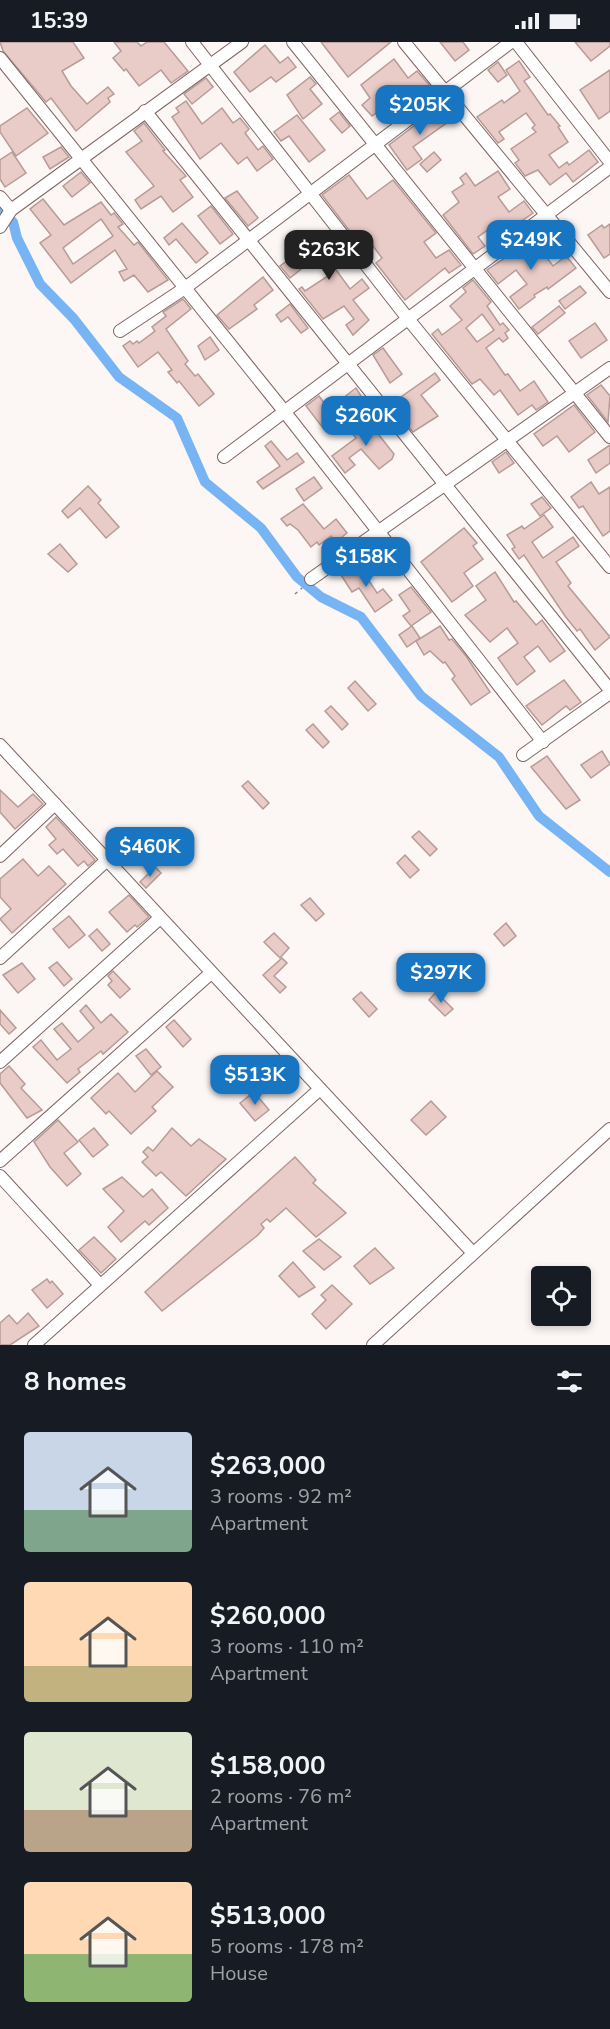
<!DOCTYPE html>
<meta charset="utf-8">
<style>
body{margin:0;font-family:"Nunito Sans",sans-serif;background:#242831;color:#f1f3f6;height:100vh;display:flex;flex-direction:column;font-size:22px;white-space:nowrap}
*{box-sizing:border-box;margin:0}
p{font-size:20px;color:#9ea1a6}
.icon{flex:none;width:33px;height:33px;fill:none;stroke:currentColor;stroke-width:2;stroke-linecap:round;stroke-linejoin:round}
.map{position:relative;height:1303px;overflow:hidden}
.details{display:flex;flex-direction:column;background:#171b24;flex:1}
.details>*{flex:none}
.fabs{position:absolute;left:531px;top:1224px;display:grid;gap:12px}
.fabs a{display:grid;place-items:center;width:60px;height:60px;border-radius:6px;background:#171b24;box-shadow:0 3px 9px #0003;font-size:30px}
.price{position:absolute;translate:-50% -51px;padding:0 14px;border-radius:12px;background:#1775c1;color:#fff;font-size:20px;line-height:39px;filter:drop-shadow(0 2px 3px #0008)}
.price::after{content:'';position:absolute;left:50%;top:36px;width:18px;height:14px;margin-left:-9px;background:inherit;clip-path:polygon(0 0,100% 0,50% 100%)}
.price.selected{background:#222;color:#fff}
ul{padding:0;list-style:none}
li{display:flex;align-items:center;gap:18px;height:150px;padding:0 24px}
li span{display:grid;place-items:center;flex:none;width:168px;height:120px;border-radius:6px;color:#555}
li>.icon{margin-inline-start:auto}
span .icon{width:72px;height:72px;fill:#fffc;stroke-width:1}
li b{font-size:26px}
h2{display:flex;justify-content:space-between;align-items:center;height:72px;padding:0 24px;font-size:26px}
.status{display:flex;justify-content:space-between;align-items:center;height:42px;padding:0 30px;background:#171b24;direction:ltr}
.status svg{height:16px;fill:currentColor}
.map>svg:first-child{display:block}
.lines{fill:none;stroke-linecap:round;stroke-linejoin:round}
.canal{stroke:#76b4f3;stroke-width:10}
.building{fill:#e9cbc7;stroke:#b79b97;stroke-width:1.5;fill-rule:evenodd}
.minor-casing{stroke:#7f6562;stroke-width:14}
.path{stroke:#857d7b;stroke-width:1.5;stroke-dasharray:3 4.5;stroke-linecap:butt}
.minor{stroke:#fff;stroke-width:12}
</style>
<div class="status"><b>15:39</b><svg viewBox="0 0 49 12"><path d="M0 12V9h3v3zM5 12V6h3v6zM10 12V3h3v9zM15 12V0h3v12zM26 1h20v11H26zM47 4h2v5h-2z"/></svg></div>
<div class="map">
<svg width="610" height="1303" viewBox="0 0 610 1303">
<rect width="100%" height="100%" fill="#fcf6f5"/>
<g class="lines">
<polyline class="canal" points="0,169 13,180 17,196 40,242 74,277 119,335 177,376 205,440 261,486 297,535 321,555 361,575 421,654 499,715 539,774 610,830"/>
</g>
<g class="building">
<polygon points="0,0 73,0 84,16 62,29 71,44 87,62 108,45 114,52 108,56 110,60 76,89 51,56 46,60 3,9"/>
<polygon points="114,0 137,0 141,4 147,0 164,0 188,29 171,41 161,28 139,44 126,27 124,29 113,16 121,9"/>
<polygon points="321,0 391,0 348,35"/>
<polygon points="440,0 463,0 469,8 455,19"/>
<polygon points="575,0 610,0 610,4 591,19"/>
<polygon points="265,3 280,21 288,15 296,25 276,40 271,35 250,50 234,30"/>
<polygon points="394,17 408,36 417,29 431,45 407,63 400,54 372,74 362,63 370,56 361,43"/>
<polygon points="519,19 530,35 524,39 548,73 550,72 560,84 558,85 568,100 549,113 559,126 567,120 569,123 589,108 598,120 573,140 566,131 550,143 538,128 525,134 515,121 519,118 511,107 536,90 532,86 535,83 526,71 499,90 504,97 498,101 477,75 502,58 504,61 520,49 506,28"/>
<polygon points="498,20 507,33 498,40 488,28"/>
<polygon points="610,28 610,69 599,77 580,48"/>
<polygon points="310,35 316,42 310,47 322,62 303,77 287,53"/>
<polygon points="206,36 213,45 192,62 184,52"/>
<polygon points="186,59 202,82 222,66 233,81 240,76 249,87 245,91 258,108 263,104 273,117 257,129 247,115 238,122 221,101 200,117 172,75 179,70 176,66"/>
<polygon points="444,61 455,75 413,105 422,117 407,128 389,103"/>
<polygon points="27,66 48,91 16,114 0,90 0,84"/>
<polygon points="339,70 350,84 342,91 330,77"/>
<polygon points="297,73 325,108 309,120 289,94 281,99 274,90"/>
<polygon points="144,81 165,108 163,109 186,134 180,138 193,155 173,170 161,154 141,167 135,158 154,144 126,110 142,99 134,89"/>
<polygon points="61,105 69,115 50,127 43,115"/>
<polygon points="12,110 26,131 5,145 0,137 0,118"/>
<polygon points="434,110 441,118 427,130 420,122"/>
<polygon points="498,129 510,147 498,155 509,170 524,159 533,171 510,187 505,180 498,185 496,182 478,195 485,204 473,212 443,173 459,160 452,150 464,142 460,136 466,131 475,144"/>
<polygon points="81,130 90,141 72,155 63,144"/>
<polygon points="349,133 367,157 393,138 436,191 424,200 436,216 449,208 461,223 449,231 445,226 405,258 376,221 382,216 373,204 365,209 322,153"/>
<polygon points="237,149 258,176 248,184 225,156"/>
<path d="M43 157 64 183 101 160 111 173 114 171 123 182 118 185 134 203 138 200 168 238 148 250 134 233 124 239 119 230 127 227 115 208 71 241 40 201 51 193 30 167ZM101 177 113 194 73 222 63 206Z"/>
<polygon points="211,164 233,192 220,202 198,174"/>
<polygon points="182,181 208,211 196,221 176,197 169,203 164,196"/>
<polygon points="610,182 610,212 604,216 588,193 602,183 604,186"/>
<polygon points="329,189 346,211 334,225 350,247 362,237 369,246 353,258 369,278 353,293 346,283 354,277 344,264 323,277 299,247 302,245 305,249 328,234 315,216 290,236 280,224"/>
<polygon points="533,197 553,224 566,214 576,226 548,247 547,245 534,253 535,255 519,267 510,255 527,242 516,228 498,242 487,228"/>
<polygon points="263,235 273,248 254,263 257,267 229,287 217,273"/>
<path d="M473 238 491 260 487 264 500 283 503 281 509 288 505 291 508 296 503 300 499 296 486 306 505 333 508 332 520 349 534 339 548 360 536 368 532 363 518 373 500 348 494 353 480 337 472 342 432 292 438 287 442 293 462 278 450 264 466 250 463 246ZM482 272 494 288 477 300 466 286Z"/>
<polygon points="580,244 586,251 565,267 559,259"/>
<polygon points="183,257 191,267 166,287 188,319 185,322 195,334 198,332 214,352 199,364 179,339 177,341 168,330 172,328 158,310 138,325 123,304 130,299 133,302 137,299 139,301 155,289 152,285 166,274 163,270"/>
<polygon points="290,262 308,286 301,291 288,275 281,280 276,273"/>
<polygon points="559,264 565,271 538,292 532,285"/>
<polygon points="595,281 607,298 581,316 569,299"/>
<polygon points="210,295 219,308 205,318 198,304"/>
<polygon points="383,306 402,332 390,341 373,313"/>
<polygon points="435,331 440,338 421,353 438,374 413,390 391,362"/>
<polygon points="601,343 610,354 608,380 587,353"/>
<polygon points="356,346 361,354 357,357 361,362 353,368 343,356"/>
<polygon points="319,354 336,377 323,386 306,364"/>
<polygon points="574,363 595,390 569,410 557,394 543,404 534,392"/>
<polygon points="376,375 385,388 379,393 394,412 392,417 379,427 361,407 349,416 355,423 345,431 332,414 356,396 352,391"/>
<polygon points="271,399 287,418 297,411 304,420 263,447 257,440 280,424 265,404"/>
<polygon points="610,403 610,421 596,431 588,418"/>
<polygon points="506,410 514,421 499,431 492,420"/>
<polygon points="314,435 322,446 304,459 296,447"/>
<polygon points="591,440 599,452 610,445 610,489 603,494 583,464 579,466 571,455"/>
<polygon points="88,444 101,458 98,461 119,485 106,496 80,466 68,476 62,469"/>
<polygon points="542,455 551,466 540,474 531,462"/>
<polygon points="303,462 324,487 336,477 347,491 336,500 331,494 319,503 317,500 311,505 298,488 290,482 287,484 281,477"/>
<polygon points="544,473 553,485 532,500 543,516 573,495 579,504 556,520 571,541 568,544 610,595 595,608 580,587 577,589 565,574 524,513 519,517 512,507 515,505 507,493 522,484 524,487"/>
<polygon points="464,486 477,501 473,504 483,517 464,531 473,544 452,560 421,520"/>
<polygon points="60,502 77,522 68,530 48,512"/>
<polygon points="358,522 377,551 383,547 392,558 375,570 359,546 352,550 341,533"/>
<polygon points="495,530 514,560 516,559 536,583 542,578 565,609 550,620 538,604 524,615 535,629 517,643 498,616 518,601 507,586 490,600 465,573 486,558 476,544"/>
<polygon points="411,545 431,570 411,584 403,574 410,569 399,553"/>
<polygon points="412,584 420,596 407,605 399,593"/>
<polygon points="440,584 449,598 452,597 466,614 490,650 471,663 452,637 455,634 445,620 443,621 430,609 424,613 416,599"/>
<polygon points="564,638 581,660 570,668 566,664 542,683 526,664"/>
<polygon points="355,639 376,662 368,669 348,646"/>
<polygon points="331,664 348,682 342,688 325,669"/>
<polygon points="313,682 329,700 323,706 306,688"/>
<polygon points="602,709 610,722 591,736 581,723"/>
<polygon points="547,714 580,758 566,767 531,725"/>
<polygon points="248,739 269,761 263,767 242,744"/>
<polygon points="0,748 18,765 33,752 43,762 15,787 0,770"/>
<polygon points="56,775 95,818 88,824 84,819 78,824 63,807 57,812 49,803 56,797 46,785"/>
<polygon points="419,789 437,807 430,814 412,795"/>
<polygon points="405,813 419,828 410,836 397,821"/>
<polygon points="23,817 38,834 49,824 66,842 12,891 0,877 11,867 0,855 0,837"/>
<polygon points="155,825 161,831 146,846 140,840"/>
<polygon points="129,853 149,875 137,885 135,883 127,890 109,870"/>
<polygon points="310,856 324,872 316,879 301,863"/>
<polygon points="69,874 85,893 69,906 53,887"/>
<polygon points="506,881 516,894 504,904 494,892"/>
<polygon points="97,887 110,902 102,909 89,894"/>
<polygon points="274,891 289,906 280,916 264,900"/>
<polygon points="282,916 287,921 274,934 286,945 280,951 263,933"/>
<polygon points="57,920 72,937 64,944 49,926"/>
<polygon points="22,921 35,937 18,951 3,933"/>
<polygon points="113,929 130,947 120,956 108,943 112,939 108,934"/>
<polygon points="361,950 377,967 369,975 353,957"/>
<polygon points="436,950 453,967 445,974 429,958"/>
<polygon points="86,963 101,981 111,972 128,990 103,1012 101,1009 78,1027 80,1030 67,1041 33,1005 41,998 57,1018 71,1007 54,987 62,981 78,1000 94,986 80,969"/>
<polygon points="0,968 16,986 9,992 0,982"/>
<polygon points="174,978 191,997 183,1005 166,985"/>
<polygon points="146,1007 161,1025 151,1033 136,1014"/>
<polygon points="9,1024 25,1042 21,1046 42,1068 27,1076 0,1041 0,1032"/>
<polygon points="157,1029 173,1045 152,1065 156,1069 131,1092 109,1069 106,1072 91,1056 118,1031 135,1050"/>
<polygon points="254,1050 269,1068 255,1079 240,1061"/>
<polygon points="431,1059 446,1075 426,1093 411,1078"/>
<polygon points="58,1078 78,1100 64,1111 81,1132 67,1144 50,1125 34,1100"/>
<polygon points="94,1086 108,1103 93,1115 79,1098"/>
<polygon points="172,1086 191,1104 199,1097 226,1117 186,1154 161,1130 156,1134 142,1120 148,1115 143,1110 148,1105 153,1109"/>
<polygon points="295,1115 316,1138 313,1141 346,1171 316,1195 286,1166 270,1180 267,1177 261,1182 264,1186 258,1193 162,1269 145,1250"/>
<polygon points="122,1135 143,1155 152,1147 168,1166 149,1183 145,1179 121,1200 108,1185 124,1169 103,1147"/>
<polygon points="94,1195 116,1217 101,1231 79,1208"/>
<polygon points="319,1197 341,1215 324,1228 303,1209"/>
<polygon points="375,1206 394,1226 370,1242 354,1224"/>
<polygon points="293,1220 315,1245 299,1255 279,1234"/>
<polygon points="47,1237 50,1241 52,1239 63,1252 47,1266 32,1248"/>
<polygon points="332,1243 352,1262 326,1287 312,1272 326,1258 321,1253"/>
<polygon points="28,1271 39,1284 10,1303 0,1303 0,1281 9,1273 17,1282"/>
</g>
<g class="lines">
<g class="minor-casing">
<g id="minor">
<polyline points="192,0 409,278 610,525"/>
<polyline points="293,0 610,395"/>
<polyline points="404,0 610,250"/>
<polyline points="516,0 610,120"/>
<polyline points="0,16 284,369 543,700"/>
<polyline points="145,69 610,648"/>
<polyline points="0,155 11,168"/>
<polyline points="0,185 11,168 242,0"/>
<polyline points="120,289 185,246 511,0"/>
<polyline points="224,415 610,125"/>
<polyline points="311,537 610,326"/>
<polyline points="0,703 473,1211"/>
<polyline points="523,713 610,651"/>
<polyline points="0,814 55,762"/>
<polyline points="0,916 107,818"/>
<polyline points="0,1020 160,876"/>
<polyline points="0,1119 211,931"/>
<polyline points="0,1134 100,1243"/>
<polyline points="34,1303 320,1047"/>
<polyline points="373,1303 610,1087"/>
</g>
</g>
<polyline class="path" points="295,552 302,546"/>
<use href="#minor" class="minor"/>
</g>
</svg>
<div class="fabs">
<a><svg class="icon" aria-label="locate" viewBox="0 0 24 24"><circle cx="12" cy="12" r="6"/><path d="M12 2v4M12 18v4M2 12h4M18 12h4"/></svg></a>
</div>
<b class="price" style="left:420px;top:94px">$205K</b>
<b class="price" style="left:531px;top:229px">$249K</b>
<b class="price selected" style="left:329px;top:239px">$263K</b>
<b class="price" style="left:366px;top:405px">$260K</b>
<b class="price" style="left:366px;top:546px">$158K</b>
<b class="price" style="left:150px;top:836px">$460K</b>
<b class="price" style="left:441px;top:962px">$297K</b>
<b class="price" style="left:255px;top:1064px">$513K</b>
</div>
<section class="details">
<h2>8 homes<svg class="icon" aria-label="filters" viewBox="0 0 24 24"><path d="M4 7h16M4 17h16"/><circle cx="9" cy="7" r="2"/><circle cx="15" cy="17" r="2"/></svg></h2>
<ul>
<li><span style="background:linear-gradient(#c9d6e8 65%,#7fa58c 0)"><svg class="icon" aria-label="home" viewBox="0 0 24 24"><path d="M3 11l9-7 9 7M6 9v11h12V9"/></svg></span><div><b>$263,000</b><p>3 rooms · 92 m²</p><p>Apartment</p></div></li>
<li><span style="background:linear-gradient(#ffd9b3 70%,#c2b280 0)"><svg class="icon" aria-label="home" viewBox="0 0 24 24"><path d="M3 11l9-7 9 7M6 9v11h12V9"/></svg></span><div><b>$260,000</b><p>3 rooms · 110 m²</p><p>Apartment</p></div></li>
<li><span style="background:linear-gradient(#dfe7d0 65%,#b9a48a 0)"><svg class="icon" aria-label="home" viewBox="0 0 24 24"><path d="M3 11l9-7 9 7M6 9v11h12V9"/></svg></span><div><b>$158,000</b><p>2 rooms · 76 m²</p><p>Apartment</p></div></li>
<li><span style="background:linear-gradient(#ffd9b3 60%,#8fb573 0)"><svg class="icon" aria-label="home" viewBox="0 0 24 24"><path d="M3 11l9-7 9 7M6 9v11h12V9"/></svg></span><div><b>$513,000</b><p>5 rooms · 178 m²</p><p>House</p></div></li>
</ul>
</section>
